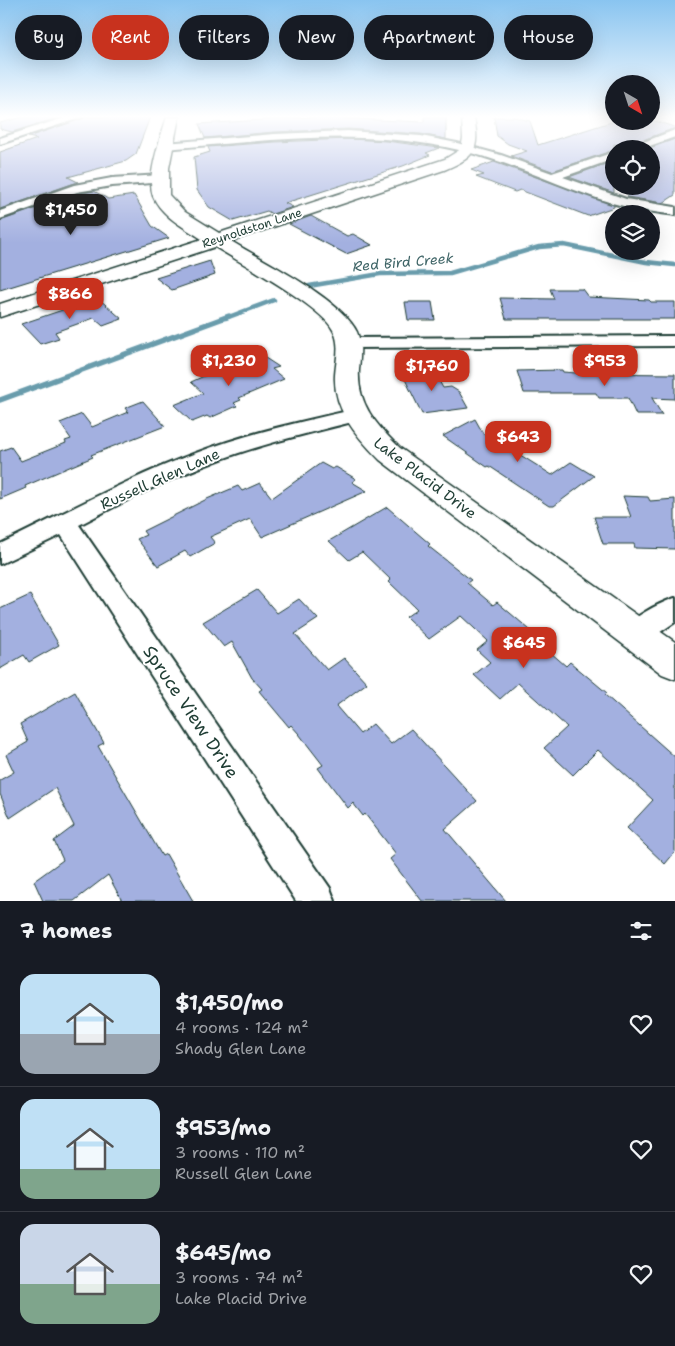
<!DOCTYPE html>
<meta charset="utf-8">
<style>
body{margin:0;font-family:"Shantell Sans",sans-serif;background:#20242c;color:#f1f3f6;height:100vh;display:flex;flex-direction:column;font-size:19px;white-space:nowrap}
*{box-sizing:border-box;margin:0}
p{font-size:16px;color:#9ea1a6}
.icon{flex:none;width:28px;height:28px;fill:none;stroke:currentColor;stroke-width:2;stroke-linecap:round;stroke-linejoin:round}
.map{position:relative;height:901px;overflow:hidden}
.panel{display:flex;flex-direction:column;background:#171b24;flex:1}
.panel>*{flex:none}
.guide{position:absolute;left:15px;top:15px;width:645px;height:45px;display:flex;gap:10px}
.needle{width:32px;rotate:141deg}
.buttons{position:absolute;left:605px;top:75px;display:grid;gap:10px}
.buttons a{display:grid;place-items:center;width:55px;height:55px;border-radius:50%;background:#171b24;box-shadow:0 5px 20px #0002;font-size:25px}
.price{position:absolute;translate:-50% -42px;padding:0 11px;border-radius:10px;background:#c8321e;color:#fff;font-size:16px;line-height:32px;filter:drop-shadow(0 1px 2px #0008)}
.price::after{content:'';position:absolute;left:50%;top:30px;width:15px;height:11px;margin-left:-8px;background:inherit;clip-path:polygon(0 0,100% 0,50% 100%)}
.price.current{background:#222;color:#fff}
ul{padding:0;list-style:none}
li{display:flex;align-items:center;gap:15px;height:125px;padding:0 20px}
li+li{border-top:1px solid #363941}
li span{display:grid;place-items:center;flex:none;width:140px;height:100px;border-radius:15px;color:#555}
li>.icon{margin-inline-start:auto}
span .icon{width:60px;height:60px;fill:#fffc;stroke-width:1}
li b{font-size:21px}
h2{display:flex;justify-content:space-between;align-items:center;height:60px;padding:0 20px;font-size:21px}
.chip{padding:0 18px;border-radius:22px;background:#171b24;box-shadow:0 5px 20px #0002;font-size:18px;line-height:45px}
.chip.current{background:#c8321e;color:#fff}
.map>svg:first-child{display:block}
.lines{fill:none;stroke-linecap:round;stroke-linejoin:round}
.stream-far1{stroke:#699cac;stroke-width:4.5}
.stream{stroke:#699cac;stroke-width:5.5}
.building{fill:#a3b0e0;stroke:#1f3d34}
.street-casing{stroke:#1f3d34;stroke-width:4}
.secondary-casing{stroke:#1f3d34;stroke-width:3}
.street{fill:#fff;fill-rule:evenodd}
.secondary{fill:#fff;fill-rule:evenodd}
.labels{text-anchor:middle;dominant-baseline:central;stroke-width:4;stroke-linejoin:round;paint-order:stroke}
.far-street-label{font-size:12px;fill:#1f3d34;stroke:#fff}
.far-water-label{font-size:14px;font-style:italic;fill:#3e6466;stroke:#fff}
.street-label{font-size:15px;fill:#1f3d34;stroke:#fff}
.near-street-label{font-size:18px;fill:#1f3d34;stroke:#fff}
</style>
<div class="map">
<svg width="675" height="901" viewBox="0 0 675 901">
<rect width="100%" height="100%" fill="#fff"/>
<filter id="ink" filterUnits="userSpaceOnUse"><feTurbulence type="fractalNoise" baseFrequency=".02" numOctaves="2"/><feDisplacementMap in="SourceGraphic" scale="10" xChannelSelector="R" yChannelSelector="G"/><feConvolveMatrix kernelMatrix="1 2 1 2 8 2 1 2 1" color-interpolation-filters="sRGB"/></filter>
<g filter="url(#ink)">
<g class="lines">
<g class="stream-far1">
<polyline points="309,286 380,274 450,273 539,247 564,245 646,262 675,265"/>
<polyline points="226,318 274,300"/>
</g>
<polyline class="stream" points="0,400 229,316"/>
</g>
<g class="building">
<polygon points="23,117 60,117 12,132 0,129 0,123"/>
<polygon points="85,117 150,117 136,154 126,161 68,177 78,182 0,209 0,152 37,139 28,137"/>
<polygon points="311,117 424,122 424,117 446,117 446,139 421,134 348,129 274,132 205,138 199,124"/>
<polygon points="494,117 514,117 530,121 538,145 614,121 651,120 675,127 675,128 624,147 614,144 614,150 552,171 511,156 527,151 508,144 497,136"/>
<polygon points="349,139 386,141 439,148 426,153 430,155 403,166 285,203 293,207 272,214 267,211 233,221 209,207 197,190 194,157 210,152 208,147 275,142"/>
<polygon points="675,139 675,195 663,203 627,197 630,193 641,186 651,186 651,149 647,149"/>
<polygon points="614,161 614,193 569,177"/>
<polygon points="494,162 614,205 614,207 588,216 520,190 515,192 476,177 484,175 471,170"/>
<polygon points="94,191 108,199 134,195 152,226 169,238 0,290 0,221 77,194"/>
<polygon points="311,216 347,236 353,234 372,245 346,254 289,224"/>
<polygon points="210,261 215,275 172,290 156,278"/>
<polygon points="550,289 582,289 588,297 649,300 651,302 675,302 675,319 506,319 500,298 554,299"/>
<polygon points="98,298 122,319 103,326 94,318 55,332 59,338 40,344 21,324"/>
<polygon points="405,302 432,302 435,320 408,320"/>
<polygon points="256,352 279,367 272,369 284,379 239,398 241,400 234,403 237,406 210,418 207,416 192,422 174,405 203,393 191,382"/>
<polygon points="422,366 425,373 431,372 435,380 438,379 443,388 451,387 459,392 468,408 422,414 400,369"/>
<polygon points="562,370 563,372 576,373 675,374 675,399 652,398 662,415 636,415 628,398 599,398 596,393 524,393 517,371"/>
<polygon points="143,401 165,426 91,455 93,457 25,486 26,488 0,499 0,451 11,447 21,461 66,443 65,441 71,439 60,423 82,414 92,427 128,412 125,408"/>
<polygon points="475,419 484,435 489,432 496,436 513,427 532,440 514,451 552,475 571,462 594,476 554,506 549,506 489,466 487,467 443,436"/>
<polygon points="321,463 332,469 336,467 356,479 352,482 367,491 262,537 250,519 210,537 215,543 190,557 185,551 158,566 137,539 146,535 143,531 207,499 238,486 242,491 260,483 272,498"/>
<polygon points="623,496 648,497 650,501 675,499 675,549 635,548 634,544 603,544 594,517 631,517"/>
<polygon points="387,507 430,544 428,546 471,580 467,583 493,605 497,602 536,635 534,638 566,666 570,662 607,693 605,695 675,757 675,852 665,864 627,828 653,800 598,750 573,775 544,748 567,727 518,683 500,699 474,675 490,662 477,650 488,641 461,616 429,639 406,617 417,609 389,582 391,580 362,552 349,560 329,541"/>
<polygon points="257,590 277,613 299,599 318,619 295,634 327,670 344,658 367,683 336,706 360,734 373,724 391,744 411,729 477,801 445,829 506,901 422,901 390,859 396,854 365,814 363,816 353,803 348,808 318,768 323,765 299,734 291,725 289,727 259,691 262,689 252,678 232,642 224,647 203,622"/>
<polygon points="30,595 59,645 29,662 24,655 0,669 0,609"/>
<polygon points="75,692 104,743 98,746 162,856 166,854 193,901 122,901 108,875 74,901 43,901 34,881 63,860 54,841 74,826 55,788 10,818 0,794 0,780 14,772 6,755 28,742 20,724"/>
</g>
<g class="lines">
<g class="street-casing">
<g id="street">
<polygon points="67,117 83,117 0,144 0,138"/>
<polygon points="675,130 675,137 641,149 625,149"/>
<path d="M348 131 421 136 457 143 501 155 552 173 614 152V159L563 177 626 199 675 207V215C654 212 632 209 612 203 560 187 512 162 459 150 362 127 262 141 165 149L160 146 165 143 274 134Z"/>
<polygon points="161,175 167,179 165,182 112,186 77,192 0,219 0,211 74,185 112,178"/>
<polygon points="675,336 675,346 349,348 343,347 340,343 343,339 349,338"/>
<path d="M357 409 364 411 367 415 364 419C314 432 263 443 214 462 167 479 123 502 79 525L330 888 335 901H296L61 535 0 564V544C65 513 128 478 196 453 248 433 303 421 357 409Z"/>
<path d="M675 598V622C660 632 644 646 626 640L622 632C629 618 660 603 675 598Z"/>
</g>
</g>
<g class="secondary-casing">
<path id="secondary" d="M167 117H179L169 168V195L185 212 219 233 445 159 461 149 463 138 462 117H474C480 151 475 157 444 170L231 241C265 262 340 298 357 332 362 344 360 357 359 370 357 404 376 425 400 448L675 642V679L662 674 380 460C357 437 333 410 335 375 336 360 341 344 333 330 321 306 241 263 215 247L0 317V304L202 239C185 228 161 216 153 196 146 178 161 136 167 117Z"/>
</g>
<use href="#street" class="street"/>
<use href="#secondary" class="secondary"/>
</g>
</g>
<linearGradient id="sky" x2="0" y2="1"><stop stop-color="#89c4f0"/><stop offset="0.48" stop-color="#fff"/><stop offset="1" stop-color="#fff" stop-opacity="0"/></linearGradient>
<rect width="675" height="243" fill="url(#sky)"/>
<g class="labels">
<g class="far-street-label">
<text transform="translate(252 228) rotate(-18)">Reynoldston Lane</text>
</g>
<g class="far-water-label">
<text transform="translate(403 262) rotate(-5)">Red Bird Creek</text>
</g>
<g class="street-label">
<text transform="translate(425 478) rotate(37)">Lake Placid Drive</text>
<text transform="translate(160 479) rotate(-24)">Russell Glen Lane</text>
</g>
<g class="near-street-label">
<text transform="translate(191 712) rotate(56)">Spruce View Drive</text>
</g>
</g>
</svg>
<div class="buttons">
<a><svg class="needle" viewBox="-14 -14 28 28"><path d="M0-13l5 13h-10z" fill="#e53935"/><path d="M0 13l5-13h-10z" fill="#9ea1a6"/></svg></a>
<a><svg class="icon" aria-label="locate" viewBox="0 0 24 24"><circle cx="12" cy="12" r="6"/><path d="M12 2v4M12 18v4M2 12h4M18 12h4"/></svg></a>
<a><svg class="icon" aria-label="layers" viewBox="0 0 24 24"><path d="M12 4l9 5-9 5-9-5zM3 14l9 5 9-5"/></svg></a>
</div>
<b class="price current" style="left:71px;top:236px">$1,450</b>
<b class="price" style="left:70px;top:320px">$866</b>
<b class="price" style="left:229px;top:387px">$1,230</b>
<b class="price" style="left:605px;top:387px">$953</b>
<b class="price" style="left:432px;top:392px">$1,760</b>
<b class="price" style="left:518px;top:463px">$643</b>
<b class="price" style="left:524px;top:669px">$645</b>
<div class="guide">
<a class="chip">Buy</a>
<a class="chip current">Rent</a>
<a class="chip">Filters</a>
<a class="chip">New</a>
<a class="chip">Apartment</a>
<a class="chip">House</a>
</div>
</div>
<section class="panel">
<h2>7 homes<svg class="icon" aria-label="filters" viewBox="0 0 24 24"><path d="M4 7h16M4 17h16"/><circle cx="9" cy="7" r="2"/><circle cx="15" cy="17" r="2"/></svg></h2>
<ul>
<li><span style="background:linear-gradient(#bfe0f5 60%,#9aa5b1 0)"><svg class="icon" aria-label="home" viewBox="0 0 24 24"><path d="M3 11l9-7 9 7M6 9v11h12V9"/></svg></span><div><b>$1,450/mo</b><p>4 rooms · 124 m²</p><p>Shady Glen Lane</p></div><svg class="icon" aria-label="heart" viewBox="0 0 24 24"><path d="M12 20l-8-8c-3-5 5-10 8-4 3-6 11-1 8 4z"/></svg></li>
<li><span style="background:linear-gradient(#bfe0f5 70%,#7fa58c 0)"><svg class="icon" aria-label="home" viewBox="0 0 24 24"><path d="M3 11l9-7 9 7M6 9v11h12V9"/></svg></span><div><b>$953/mo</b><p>3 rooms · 110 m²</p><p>Russell Glen Lane</p></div><svg class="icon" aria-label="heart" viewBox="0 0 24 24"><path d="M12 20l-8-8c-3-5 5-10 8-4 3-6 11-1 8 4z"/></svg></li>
<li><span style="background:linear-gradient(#c9d6e8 60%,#7fa58c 0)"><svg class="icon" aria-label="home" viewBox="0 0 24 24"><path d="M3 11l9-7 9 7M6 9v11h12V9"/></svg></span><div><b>$645/mo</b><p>3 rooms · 74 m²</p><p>Lake Placid Drive</p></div><svg class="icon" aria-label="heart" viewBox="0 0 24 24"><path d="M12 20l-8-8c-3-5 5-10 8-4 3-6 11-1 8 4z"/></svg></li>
</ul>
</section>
